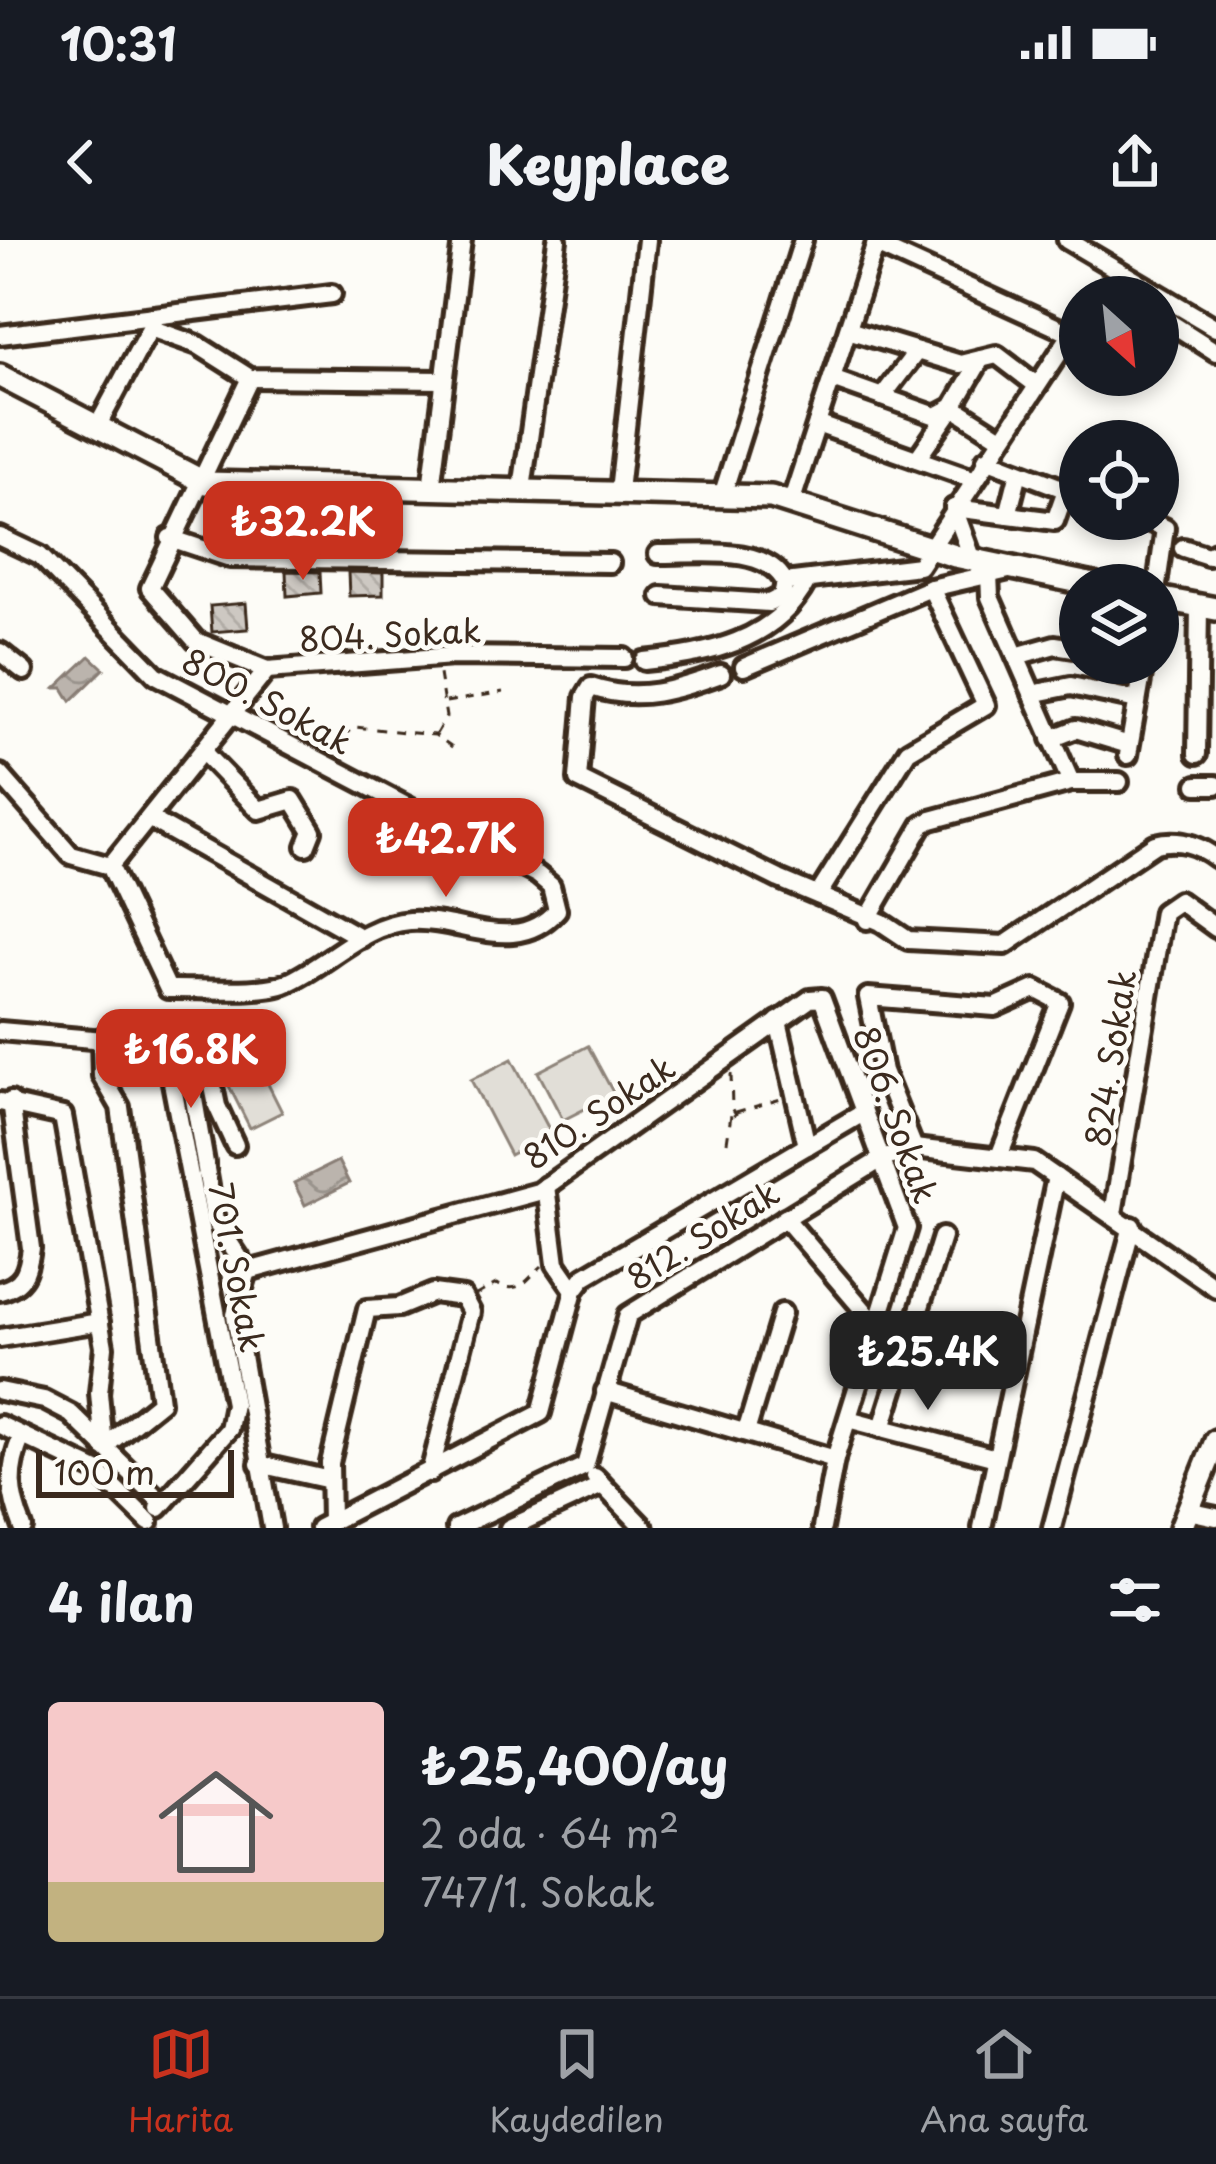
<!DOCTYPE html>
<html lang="tr">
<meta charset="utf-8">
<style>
body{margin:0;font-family:"Playpen Sans",sans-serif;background:#242831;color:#f1f3f6;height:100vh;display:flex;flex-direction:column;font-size:45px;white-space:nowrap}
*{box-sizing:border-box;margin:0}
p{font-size:39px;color:#9ea1a6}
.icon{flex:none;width:66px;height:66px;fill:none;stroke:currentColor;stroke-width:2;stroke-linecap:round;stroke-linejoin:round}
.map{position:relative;height:1288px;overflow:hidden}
.details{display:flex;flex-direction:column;background:#171b24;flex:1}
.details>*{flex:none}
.needle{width:78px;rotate:153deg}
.tools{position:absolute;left:1059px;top:36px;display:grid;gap:24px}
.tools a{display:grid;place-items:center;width:120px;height:120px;border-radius:50%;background:#171b24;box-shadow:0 6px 18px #0003;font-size:60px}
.scale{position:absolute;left:36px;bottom:30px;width:198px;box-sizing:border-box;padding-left:12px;border:6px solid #3b2a1e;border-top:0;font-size:33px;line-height:42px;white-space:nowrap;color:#3b2a1e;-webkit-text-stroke:9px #fdfcf7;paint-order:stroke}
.price{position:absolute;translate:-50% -102px;padding:0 27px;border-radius:24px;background:#c8321e;color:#fff;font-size:39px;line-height:78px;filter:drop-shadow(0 3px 6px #0008)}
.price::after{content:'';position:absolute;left:50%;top:72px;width:36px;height:27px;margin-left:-18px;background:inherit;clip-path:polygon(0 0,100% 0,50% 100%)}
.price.current{background:#222;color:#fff}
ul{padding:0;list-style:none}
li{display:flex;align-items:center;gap:36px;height:300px;padding:0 48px}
li span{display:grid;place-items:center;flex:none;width:336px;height:240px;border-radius:12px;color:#555}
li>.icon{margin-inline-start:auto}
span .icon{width:144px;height:144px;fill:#fffc;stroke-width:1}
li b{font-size:51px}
h2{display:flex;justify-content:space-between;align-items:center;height:144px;padding:0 48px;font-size:51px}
.status{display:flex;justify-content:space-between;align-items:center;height:84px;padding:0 60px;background:#171b24;direction:ltr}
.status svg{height:33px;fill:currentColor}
header{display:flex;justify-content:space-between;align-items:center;height:156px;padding:0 48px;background:#171b24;font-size:54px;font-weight:800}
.tab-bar{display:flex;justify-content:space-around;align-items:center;height:168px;border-top:3px solid #363941;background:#171b24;font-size:33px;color:#9ea1a6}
.tab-bar a{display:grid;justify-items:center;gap:6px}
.tab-bar .current{color:#c8321e}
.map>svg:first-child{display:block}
.garden{fill:#e1ded7;stroke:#8e847a;stroke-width:3}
.water{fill:url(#water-waves);stroke:#887d74;stroke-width:3}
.building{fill:url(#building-back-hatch);stroke:#3b2a1e;stroke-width:3}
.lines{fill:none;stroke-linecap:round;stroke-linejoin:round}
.minor-casing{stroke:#3b2a1e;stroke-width:26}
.major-casing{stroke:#3b2a1e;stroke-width:30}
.path{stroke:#3b2a1e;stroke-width:3;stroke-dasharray:9 9;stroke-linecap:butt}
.minor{stroke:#fdfcf7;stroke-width:16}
.major{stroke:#fdfcf7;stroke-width:21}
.labels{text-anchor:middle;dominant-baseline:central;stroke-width:10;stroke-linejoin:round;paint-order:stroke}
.street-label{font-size:33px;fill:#3b2a1e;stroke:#fdfcf7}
</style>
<div class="status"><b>10:31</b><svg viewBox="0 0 49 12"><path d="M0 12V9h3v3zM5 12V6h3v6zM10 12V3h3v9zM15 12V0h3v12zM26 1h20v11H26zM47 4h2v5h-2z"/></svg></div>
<header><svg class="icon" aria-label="back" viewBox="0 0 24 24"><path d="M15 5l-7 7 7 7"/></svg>Keyplace<svg class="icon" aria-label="share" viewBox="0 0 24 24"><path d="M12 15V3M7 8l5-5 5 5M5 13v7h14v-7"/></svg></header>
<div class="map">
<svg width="1216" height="1288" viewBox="0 0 1216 1288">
<defs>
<pattern id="water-waves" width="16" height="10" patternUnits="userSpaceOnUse" patternTransform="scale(3)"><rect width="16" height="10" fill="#bbb4ad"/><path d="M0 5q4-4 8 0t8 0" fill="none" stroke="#99938c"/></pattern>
<pattern id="building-back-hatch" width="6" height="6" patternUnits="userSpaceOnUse" patternTransform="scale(3)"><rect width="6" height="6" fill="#cdc8c2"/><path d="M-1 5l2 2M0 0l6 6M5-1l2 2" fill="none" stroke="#b1aca6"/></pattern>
</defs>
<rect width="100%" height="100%" fill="#fdfcf7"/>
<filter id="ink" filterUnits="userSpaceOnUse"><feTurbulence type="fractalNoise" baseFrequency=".00833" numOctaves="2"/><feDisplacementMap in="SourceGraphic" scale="24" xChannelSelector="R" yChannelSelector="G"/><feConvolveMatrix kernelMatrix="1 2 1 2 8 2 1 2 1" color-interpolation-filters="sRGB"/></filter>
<g filter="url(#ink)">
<g class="garden">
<polygon points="588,806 614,854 563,880 538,832"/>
<polygon points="250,808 282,872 250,888 218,824"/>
<polygon points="512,819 551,893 510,915 471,840"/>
</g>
<g class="water">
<polygon points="90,416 104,429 71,461 63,448 56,448"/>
<polygon points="338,921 349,943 305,965 294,943"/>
</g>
<g class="building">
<polygon points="286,331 320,332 321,353 287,356"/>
<polygon points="348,332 383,333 383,355 349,356"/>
<polygon points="246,363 248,389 212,392 210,366"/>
</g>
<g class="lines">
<g class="minor-casing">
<g id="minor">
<polyline points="1067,0 1216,88"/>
<polyline points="876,5 1069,93"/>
<polyline points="1101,57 1111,45 1129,57"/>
<polyline points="1158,75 1216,112"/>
<polyline points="848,90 960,124 997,115 1035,144"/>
<polyline points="0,95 332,54"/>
<polyline points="250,138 150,348 196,401 267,430 453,416 624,418"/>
<polyline points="832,139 936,176 953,167 981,119"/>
<polyline points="882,157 917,111"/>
<polyline points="817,184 973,239"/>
<polyline points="97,187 150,88 198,105 250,138 442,140"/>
<polyline points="917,219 953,167 1000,197"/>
<polyline points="986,219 1080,255"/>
<polyline points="431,249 462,0"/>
<polyline points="522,249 557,0"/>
<polyline points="619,251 647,0"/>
<polyline points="723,253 803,0"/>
<polyline points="791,263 877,0"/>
<polyline points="954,268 1055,281 1066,250"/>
<polyline points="954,268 974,323"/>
<polyline points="1008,275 1019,232"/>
<polyline points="1142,279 1165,288 1157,345"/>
<path d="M0 297 40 316 156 435 538 635 551 646 557 670C515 717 464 678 410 681 363 684 328 725 287 743 263 754 197 748 168 749L110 626 71 615 0 534"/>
<polyline points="170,298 230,318 610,323"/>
<polyline points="1183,308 1208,316 1216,312"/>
<path d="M658 314C695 315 765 303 785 342L782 356 769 363 661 356"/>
<polyline points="989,334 990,357 1071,542"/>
<polyline points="785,342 919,326 1080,81"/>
<polyline points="0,412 24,431"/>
<polyline points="1016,416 1055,405 1080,409"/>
<path d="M644 421C706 415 775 402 807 341"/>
<polyline points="744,427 931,348 1013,329"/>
<path d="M721 434C677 450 638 463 591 447L585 457 578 539 779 639 881 682 908 700 1005 705 1155 604C1178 598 1197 604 1216 618"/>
<polyline points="1032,454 1071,446 1137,460"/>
<polyline points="1051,499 1076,489 1129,505"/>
<polyline points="204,513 259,570 293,560 312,591 306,606"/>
<polyline points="1197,514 1199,366"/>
<polyline points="1128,515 1144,423"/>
<polyline points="1197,545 1216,545"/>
<polyline points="152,580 361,698"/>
<polyline points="110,626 267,430"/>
<polyline points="818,655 908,511 986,465 931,348"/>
<polyline points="867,680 922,585 931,580 1071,542 1119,542"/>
<polyline points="778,781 807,906"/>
<polyline points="0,791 185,807 207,817 217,866 235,905"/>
<polyline points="101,798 102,836 120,867 160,1162 104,1207"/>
<polyline points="165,806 234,1164 229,1189"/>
<polyline points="185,807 215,981 248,1031 235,1075 272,1288"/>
<polyline points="0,862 63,876 104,1107 99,1153 104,1207"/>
<polyline points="914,908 883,831 868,757 995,767 1035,749 1060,762 1000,914"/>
<polyline points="546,946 556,1024 574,1050"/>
<polyline points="1113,974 1163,672 1179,661 1216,688"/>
<polyline points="785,978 877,1086"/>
<polyline points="248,1031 538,952 810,759 822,758 907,988 835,1219 822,1288"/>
<path d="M0 1051C24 1045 28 1031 31 1008L11 861"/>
<polyline points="0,1098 100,1082"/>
<polyline points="0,1151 44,1160 71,1174 162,1263"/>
<polyline points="605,1151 835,1219"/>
<polyline points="848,1179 996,1218"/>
<polyline points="0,1185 97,1231 149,1282"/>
<polyline points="882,1188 942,997"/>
<polyline points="746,1192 782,1073"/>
<path d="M22 1196C7 1231 9 1253 23 1288"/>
<polyline points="259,1224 330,1240"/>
<polyline points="595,1237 644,1288"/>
<polyline points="159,1268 229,1189"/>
<polyline points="1188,1271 1216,1277"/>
<polyline points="331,1282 330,1223 367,1069 399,1067 433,1053 463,1057 471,1072 430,1233"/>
<polyline points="319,1288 541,1173 574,1050 584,1037 863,873"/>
<polyline points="456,1288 585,1226 628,1075 880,920 914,908 1034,922 1216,1048"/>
<polyline points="509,1288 602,1245"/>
<polyline points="982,1288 1056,937"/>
<polyline points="1052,1288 1132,986"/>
</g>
</g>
<g class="major-casing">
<g id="major">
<polyline points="0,136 206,243 771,257 955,316 1094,345"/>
<polyline points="1158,358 1216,369"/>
<polyline points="1181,1288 1216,1201"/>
</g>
</g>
<g class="path">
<polyline points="446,462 503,452"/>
<polyline points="436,494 446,477 439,434"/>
<polyline points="329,508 354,487 435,495 458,511"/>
<polyline points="731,834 732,867"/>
<polyline points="736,872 781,859"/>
<polyline points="727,902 732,868 736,874 731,878"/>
<path d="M476 1055 496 1044C521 1054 524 1042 542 1026"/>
</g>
<use href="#minor" class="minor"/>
<use href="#major" class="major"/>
</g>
</g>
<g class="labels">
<g class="street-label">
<text transform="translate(390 393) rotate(-3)">804. Sokak</text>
<text transform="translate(268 460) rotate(28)">800. Sokak</text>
<text transform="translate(1109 818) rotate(-81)">824. Sokak</text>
<text transform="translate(598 871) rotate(-34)">810. Sokak</text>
<text transform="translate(897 874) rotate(70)">806. Sokak</text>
<text transform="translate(702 994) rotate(-32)">812. Sokak</text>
<text transform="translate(238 1027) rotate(79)">701. Sokak</text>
</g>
</g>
</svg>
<div class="tools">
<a><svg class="needle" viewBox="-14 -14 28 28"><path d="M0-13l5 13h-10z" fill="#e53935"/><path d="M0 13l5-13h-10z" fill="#9ea1a6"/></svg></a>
<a><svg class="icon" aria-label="locate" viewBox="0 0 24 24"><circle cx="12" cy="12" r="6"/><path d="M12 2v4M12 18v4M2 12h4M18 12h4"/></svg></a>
<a><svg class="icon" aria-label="layers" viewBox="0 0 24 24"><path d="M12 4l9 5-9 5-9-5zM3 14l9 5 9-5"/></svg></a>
</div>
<div class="scale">100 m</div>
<b class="price" style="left:303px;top:343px">₺32.2K</b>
<b class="price" style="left:446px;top:660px">₺42.7K</b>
<b class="price" style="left:191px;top:871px">₺16.8K</b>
<b class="price current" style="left:928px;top:1173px">₺25.4K</b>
</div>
<section class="details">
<h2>4 ilan<svg class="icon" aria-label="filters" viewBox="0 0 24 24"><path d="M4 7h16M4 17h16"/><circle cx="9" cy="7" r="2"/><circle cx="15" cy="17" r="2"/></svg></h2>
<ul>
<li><span style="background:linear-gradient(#f6c9c9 75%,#c2b280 0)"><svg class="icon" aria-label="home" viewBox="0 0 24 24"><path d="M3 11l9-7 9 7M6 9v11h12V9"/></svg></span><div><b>₺25,400/ay</b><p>2 oda · 64 m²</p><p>747/1. Sokak</p></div></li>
</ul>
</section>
<nav class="tab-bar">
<a class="current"><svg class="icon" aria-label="map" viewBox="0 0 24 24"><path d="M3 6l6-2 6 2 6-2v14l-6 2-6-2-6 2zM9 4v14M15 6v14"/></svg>Harita</a>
<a><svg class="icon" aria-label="saved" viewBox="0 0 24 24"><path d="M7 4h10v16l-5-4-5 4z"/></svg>Kaydedilen</a>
<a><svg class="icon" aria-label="home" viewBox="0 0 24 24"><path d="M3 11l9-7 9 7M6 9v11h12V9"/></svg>Ana sayfa</a>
</nav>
